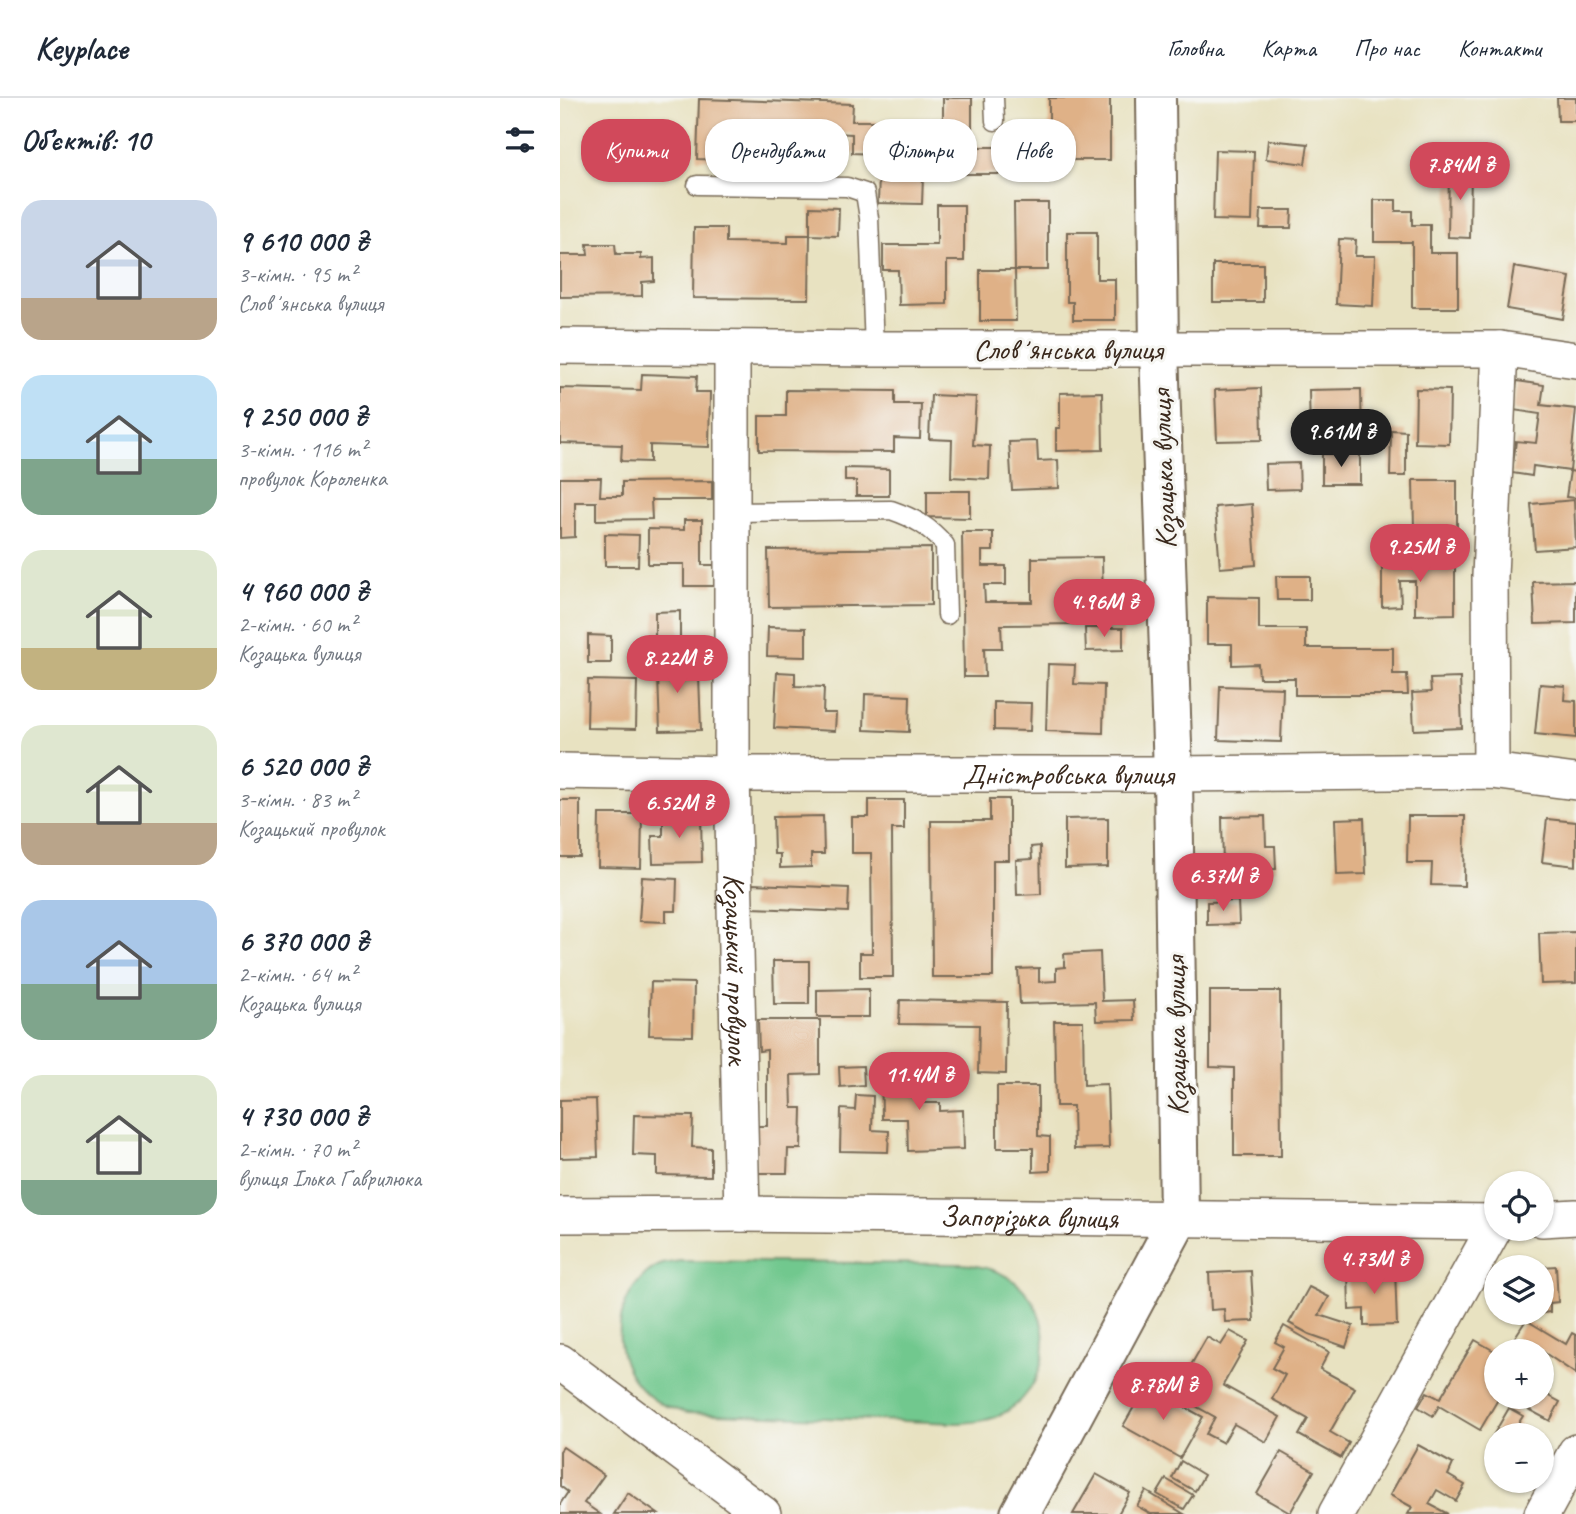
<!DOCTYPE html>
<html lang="uk">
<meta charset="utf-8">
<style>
body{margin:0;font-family:Caveat,sans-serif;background:#f2f2f3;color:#1f2937;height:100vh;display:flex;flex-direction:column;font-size:26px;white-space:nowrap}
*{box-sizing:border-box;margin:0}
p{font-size:23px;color:#747a83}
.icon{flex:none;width:38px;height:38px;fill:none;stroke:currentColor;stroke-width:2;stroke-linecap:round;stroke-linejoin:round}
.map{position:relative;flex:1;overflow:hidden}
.panel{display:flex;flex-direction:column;background:#fff;width:560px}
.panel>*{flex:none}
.top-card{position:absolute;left:21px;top:21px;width:665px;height:63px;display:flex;gap:14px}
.fabs{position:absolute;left:924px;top:1073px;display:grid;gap:14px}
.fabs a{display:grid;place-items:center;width:70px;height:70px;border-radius:50%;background:#fff;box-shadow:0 2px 5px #0004;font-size:35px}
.price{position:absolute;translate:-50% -60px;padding:0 16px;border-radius:24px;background:#d1495b;color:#fff;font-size:23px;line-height:46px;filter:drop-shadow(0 2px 4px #0008)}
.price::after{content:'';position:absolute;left:50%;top:42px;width:21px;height:16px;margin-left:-10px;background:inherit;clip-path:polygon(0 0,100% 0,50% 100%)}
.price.on{background:#222;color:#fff}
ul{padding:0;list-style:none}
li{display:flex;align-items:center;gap:21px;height:175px;padding:0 21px}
li span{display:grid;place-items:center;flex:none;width:196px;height:140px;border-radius:21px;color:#555}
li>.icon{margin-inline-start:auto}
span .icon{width:84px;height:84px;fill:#fffc;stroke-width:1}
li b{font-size:30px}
h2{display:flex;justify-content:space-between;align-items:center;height:84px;padding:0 21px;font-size:30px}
.tag{padding:0 24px;border-radius:28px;background:#fff;box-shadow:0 2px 5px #0004;font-size:24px;line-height:63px}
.tag.on{background:#d1495b;color:#fff}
header{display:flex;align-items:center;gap:42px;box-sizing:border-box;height:98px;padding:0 35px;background:#fff;border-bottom:2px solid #e0e1e3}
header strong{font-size:33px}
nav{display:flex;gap:38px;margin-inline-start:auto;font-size:24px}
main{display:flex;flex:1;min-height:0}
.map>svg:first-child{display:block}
.green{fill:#71c88e;stroke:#567956;stroke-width:2}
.building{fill:#dfb187}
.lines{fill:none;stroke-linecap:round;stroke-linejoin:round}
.service-casing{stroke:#786a57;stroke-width:21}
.minor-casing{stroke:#786a57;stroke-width:38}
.tertiary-casing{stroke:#786a57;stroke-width:42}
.service{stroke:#fff;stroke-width:18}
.minor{stroke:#fff;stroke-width:35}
.tertiary{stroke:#fff;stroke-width:38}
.labels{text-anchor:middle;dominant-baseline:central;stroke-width:6;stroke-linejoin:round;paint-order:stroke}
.street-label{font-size:30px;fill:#3b2a1e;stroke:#f6f6f2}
</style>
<header>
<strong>Keyplace</strong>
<nav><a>Головна</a><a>Карта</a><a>Про нас</a><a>Контакти</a></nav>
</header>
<main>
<section class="panel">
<h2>Об’єктів: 10<svg class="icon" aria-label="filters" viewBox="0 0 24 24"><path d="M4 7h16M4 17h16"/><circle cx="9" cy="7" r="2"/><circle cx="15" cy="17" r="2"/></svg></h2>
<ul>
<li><span style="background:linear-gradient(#c9d6e8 70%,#b9a48a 0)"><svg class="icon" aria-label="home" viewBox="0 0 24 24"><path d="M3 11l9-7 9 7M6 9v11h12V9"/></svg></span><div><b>9 610 000 ₴</b><p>3-кімн. · 95 m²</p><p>Словʼянська вулиця</p></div></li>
<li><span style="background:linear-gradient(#bfe0f5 60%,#7fa58c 0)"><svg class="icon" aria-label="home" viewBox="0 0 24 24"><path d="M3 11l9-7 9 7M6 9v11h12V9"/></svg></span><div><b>9 250 000 ₴</b><p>3-кімн. · 116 m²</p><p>провулок Короленка</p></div></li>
<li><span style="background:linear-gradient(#dfe7d0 70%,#c2b280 0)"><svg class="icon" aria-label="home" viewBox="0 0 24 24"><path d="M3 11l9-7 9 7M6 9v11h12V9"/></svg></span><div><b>4 960 000 ₴</b><p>2-кімн. · 60 m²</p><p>Козацька вулиця</p></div></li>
<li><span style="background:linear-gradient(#dfe7d0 70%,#b9a48a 0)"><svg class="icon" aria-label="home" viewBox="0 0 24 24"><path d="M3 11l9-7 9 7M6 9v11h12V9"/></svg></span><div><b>6 520 000 ₴</b><p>3-кімн. · 83 m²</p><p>Козацький провулок</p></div></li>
<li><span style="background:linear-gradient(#a9c7e8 60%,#7fa58c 0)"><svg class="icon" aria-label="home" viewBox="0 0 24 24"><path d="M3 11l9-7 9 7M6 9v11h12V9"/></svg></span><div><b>6 370 000 ₴</b><p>2-кімн. · 64 m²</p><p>Козацька вулиця</p></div></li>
<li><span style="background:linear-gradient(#dfe7d0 75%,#7fa58c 0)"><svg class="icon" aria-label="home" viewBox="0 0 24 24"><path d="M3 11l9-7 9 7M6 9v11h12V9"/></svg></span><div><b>4 730 000 ₴</b><p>2-кімн. · 70 m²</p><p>вулиця Ілька Гаврилюка</p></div></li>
</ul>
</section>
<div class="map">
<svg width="1016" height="1416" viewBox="0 0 1016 1416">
<rect width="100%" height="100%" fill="#f6f6f2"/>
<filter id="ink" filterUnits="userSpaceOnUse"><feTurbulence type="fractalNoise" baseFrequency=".0143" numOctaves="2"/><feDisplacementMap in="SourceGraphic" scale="14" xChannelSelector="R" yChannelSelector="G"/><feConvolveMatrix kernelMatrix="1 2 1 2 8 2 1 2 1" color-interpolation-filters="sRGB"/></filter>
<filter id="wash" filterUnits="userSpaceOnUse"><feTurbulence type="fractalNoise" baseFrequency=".00686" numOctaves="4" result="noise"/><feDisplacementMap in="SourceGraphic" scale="28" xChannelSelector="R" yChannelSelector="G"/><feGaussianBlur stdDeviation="1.57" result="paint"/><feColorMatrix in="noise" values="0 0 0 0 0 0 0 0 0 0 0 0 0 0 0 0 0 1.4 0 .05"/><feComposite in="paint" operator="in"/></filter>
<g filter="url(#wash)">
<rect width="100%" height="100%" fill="#e8e2c1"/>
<path class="green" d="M121 1163 402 1166C424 1168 444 1173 461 1189 499 1226 488 1294 440 1317 426 1324 412 1324 397 1325L127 1315C113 1311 99 1307 88 1297 55 1269 51 1223 75 1188 81 1180 90 1171 100 1167 106 1165 114 1164 121 1163Z"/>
<g id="blocks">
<g class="building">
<polygon points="383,0 412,0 412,49 489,49 489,0 550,0 550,62 504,62 505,76 383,76"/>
<polygon points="997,0 1016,0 1016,23 998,23"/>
<polygon points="139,1 293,6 292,23 317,23 316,56 292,55 292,36 275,35 274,66 137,61"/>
<polygon points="708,42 748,46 745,66 706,61"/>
<polygon points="655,52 694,53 692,123 653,122"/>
<polygon points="889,68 911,68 910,140 888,139"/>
<polygon points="319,78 363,79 362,106 318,105"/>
<polygon points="814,102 836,102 836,113 852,113 852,127 870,127 870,155 898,155 898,210 852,210 852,144 814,144"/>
<polygon points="454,105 488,105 488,172 455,172"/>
<polygon points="377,107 404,107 404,163 387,163 387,206 339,207 338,172 323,172 323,147 377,147"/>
<polygon points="250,109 279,110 278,138 250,137"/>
<polygon points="701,112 732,112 731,130 700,130"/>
<polygon points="134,130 166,130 166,144 228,145 228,137 250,137 249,201 133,200"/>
<polygon points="507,134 537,134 537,181 555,181 555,222 513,222 513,204 507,204"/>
<polygon points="779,141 796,142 795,158 815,158 813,208 776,206"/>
<polygon points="27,146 55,146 56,156 81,156 81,161 94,160 94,183 82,184 82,198 0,199 0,157 28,157"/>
<rect x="653" y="166" width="50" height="38"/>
<polygon points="954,169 1010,179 1003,221 947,211"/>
<polygon points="420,172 455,172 456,223 420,223"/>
<polygon points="82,276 137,278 136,294 150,294 149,349 90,347 90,364 61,363 62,347 0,345 0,290 81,292"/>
<polygon points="957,283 984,287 981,307 1016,311 1010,373 973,368 972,378 952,375 956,343 976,345 980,316 953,312"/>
<polygon points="701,290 702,342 657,343 655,292"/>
<polygon points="801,291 802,348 767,348 767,336 750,336 749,292"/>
<polygon points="856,291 890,292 889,346 855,345"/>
<polygon points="226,292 335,293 335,306 361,306 360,341 334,340 334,354 199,353 199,318 226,318"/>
<polygon points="542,294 543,352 496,353 496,330 500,330 500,295"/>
<polygon points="371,297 416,299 413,347 430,348 429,381 391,379 392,342 369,341"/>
<polygon points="831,332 846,333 846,378 830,378"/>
<polygon points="477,343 478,363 498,362 499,390 452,392 449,344"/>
<rect x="762" y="356" width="38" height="30"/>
<polygon points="739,365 740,391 706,392 705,366"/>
<polygon points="285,370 329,371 329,398 296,398 296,383 285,383"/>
<polygon points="1010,373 1016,374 1016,400 1006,399"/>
<polygon points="0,380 41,380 40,398 62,398 62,384 152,383 152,402 91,402 92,421 36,422 36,404 15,404 15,439 0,440"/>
<polygon points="853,382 897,382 897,430 854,431"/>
<polygon points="367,393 410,393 410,420 367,419"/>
<polygon points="1014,402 1016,449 975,452 971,406"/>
<polygon points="692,406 696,467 660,470 655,409"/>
<polygon points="124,422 142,422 142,467 154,467 154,488 124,488 124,466 88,466 88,431 124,432"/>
<polygon points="402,434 433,434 433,453 422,453 422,468 446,468 446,487 424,487 425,504 472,504 472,460 542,459 543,509 514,510 514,526 441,527 442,550 424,550 425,579 404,579"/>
<polygon points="45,436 79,437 78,468 45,468"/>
<polygon points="371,450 371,507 209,509 208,452"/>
<polygon points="822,459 872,459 872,463 895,463 895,516 855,517 855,483 840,483 841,508 822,509"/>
<polygon points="716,478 750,478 750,502 717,502"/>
<polygon points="1016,483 1016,525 975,526 973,484"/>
<polygon points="647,499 699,500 699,531 746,531 746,550 833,550 833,576 847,576 848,597 735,597 735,580 699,580 698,566 672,567 672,546 647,546"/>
<polygon points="120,513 120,542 95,542 95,514"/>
<polygon points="208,529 246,530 246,559 207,558"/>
<polygon points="525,530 563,530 563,552 526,553"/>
<polygon points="28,537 51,538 51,565 28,565"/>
<polygon points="97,550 113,550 113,564 124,563 124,578 139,578 141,632 100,633"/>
<polygon points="488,566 515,567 514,586 544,587 543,635 486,633"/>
<polygon points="217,574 235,575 235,588 264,589 263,615 276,615 275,633 214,630"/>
<polygon points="900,580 902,630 854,632 852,595 871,594 870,581"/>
<polygon points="28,582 77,583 76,631 27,630"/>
<polygon points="980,586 1005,588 1004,602 1016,603 1016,640 975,636"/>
<polygon points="660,588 723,590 721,644 658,642"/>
<polygon points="305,596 350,598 349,634 304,632"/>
<polygon points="434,604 471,605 470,633 434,632"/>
<polygon points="430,701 449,701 449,762 433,762 433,879 372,879 371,723 430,723"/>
<rect x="0" y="702" width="20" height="57"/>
<polygon points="309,702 344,702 344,731 332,731 333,879 300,879 300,855 312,855 311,755 292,755 292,719 309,719"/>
<polygon points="39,716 82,716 81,770 38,769"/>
<polygon points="103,717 141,717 142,764 93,765 92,738 103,738"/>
<polygon points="263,718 264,756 251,756 251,769 220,770 220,756 214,756 213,719"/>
<polygon points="705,718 706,748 715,748 716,771 663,772 662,719"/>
<polygon points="848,718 905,718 904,788 871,787 872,765 847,765"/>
<polygon points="548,720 548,769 505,770 505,721"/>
<polygon points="804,720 806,776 777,777 775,721"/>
<polygon points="987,721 1016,724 1016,768 982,764"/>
<polygon points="480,748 481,796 457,797 456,762 472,761 471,749"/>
<polygon points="82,779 117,781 116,813 106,813 106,824 79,823"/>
<polygon points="191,786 289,790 288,814 191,810"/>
<polygon points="678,803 679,826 647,827 647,804"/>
<polygon points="1016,834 1016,885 981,886 979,835"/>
<polygon points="540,854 542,903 573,902 574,922 536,923 535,904 460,906 458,871 479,870 479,884 496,883 496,870 505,869 504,856"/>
<polygon points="213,863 249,863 249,906 214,906"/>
<polygon points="91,884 134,885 133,938 89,937"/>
<polygon points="309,891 309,919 257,919 257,892"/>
<polygon points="650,893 720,893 721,1058 674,1058 674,970 650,969"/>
<polygon points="340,902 447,904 446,976 418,975 419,927 339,926"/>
<polygon points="198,922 260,922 260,976 231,977 232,1010 242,1010 241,1051 228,1051 227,1075 196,1075 196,1028 207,1028 207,952 199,953"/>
<polygon points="494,923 523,923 524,987 547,986 549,1050 514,1051 513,1008 496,1008"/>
<polygon points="321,963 341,963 342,975 362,975 362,1005 380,1005 380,1013 403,1012 404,1051 348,1053 347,1021 322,1021"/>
<polygon points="303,968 304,987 280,989 279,969"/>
<polygon points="437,988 478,988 478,1038 490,1039 490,1073 473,1074 473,1050 437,1050"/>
<polygon points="296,997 313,998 312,1032 329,1033 328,1054 280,1053 281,1011 295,1012"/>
<polygon points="36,1001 38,1059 0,1060 0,1002"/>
<polygon points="74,1017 133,1018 132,1049 151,1050 151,1078 97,1077 97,1058 73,1057"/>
<polygon points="996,1168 998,1204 990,1205 990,1214 982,1215 982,1169"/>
<polygon points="835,1171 837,1227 804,1228 804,1211 789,1212 788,1172"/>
<polygon points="691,1173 694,1223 665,1224 664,1211 651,1212 649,1175"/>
<polygon points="749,1189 769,1199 759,1217 793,1228 786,1249 749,1236 729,1225"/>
<polygon points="966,1222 1006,1246 1012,1235 1016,1237 1016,1276 982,1253 955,1239"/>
<polygon points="724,1228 769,1254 760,1271 795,1290 770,1334 789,1345 781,1360 739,1337 748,1321 712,1301 725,1277 712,1270 724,1249 715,1244"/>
<polygon points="670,1233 688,1243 663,1287 720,1319 706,1344 674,1326 663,1345 646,1336 655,1319 628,1304 633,1296 619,1288 647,1239 661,1247"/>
<polygon points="915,1242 936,1254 936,1298 940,1298 920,1332 879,1308 873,1318 858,1309 867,1294 880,1301"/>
<polygon points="586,1288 643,1319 620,1360 563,1328"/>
<polygon points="982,1294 1000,1304 990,1323 966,1310 973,1298 982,1298"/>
<polygon points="949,1310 963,1318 958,1326 976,1337 936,1337 936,1344 931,1341"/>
<polygon points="858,1347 893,1366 888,1377 905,1387 896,1403 877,1392 869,1406 888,1416 848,1416 852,1409 830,1397"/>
<polygon points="3,1349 44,1377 24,1405 40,1416 0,1416 0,1406 8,1394 0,1388 0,1353"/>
<polygon points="721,1354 754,1373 730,1415 697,1396"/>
<polygon points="621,1363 644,1377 635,1393 612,1380"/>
<polygon points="536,1376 570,1395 558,1416 513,1416"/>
<polygon points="606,1381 633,1397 624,1411 597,1396"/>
<polygon points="586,1393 624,1416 591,1416 577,1408"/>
<polygon points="68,1395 98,1416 54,1416"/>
</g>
</g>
</g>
<g filter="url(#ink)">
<use href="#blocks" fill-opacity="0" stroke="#786a57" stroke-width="2"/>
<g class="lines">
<g class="service-casing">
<g id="service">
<polyline points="434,0 435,23"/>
<polyline points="137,87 287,89 305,95 309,120 314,251"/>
<path d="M172 414 331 412C354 420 369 428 385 447L387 517"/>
</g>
</g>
<g class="minor-casing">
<g id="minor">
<polyline points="0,248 314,251 940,251 1016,262"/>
<path id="s1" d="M172 250V676L182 1116"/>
<path id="s2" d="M0 673 172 676H613L931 673 1016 684"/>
<polyline points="931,673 930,478 940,251"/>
<path id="s3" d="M0 1117 182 1116 936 1124"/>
<polyline points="982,1121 1016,1119"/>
<polyline points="0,1264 203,1416"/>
<polyline points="776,1416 936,1127"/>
<polyline points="982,1416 1016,1354"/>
</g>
</g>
<g class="tertiary-casing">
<polyline id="tertiary" points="460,1416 619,1120 613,676 599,251 596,0"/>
</g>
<use href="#service" class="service"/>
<use href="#minor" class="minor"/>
<use href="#tertiary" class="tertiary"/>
</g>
</g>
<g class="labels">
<g class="street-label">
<text x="508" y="251">Словʼянська вулиця</text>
<text transform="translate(603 371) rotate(-92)">Козацька вулиця</text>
<text stroke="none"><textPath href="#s2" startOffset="508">Дністровська вулиця</textPath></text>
<text stroke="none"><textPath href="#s1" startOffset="621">Козацький провулок</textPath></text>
<text transform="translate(616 938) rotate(-91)">Козацька вулиця</text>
<text stroke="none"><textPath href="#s3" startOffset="469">Запорізька вулиця</textPath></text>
</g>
</g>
</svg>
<div class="fabs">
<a><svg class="icon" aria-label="locate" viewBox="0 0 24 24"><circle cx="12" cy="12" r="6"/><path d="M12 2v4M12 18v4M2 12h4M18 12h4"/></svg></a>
<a><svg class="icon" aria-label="layers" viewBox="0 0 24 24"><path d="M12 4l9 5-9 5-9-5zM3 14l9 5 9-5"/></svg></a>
<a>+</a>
<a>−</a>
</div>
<b class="price" style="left:900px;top:104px">7.84M ₴</b>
<b class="price on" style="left:781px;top:371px">9.61M ₴</b>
<b class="price" style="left:860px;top:486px">9.25M ₴</b>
<b class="price" style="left:544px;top:541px">4.96M ₴</b>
<b class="price" style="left:117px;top:597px">8.22M ₴</b>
<b class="price" style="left:119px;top:742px">6.52M ₴</b>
<b class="price" style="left:663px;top:815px">6.37M ₴</b>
<b class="price" style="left:359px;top:1014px">11.4M ₴</b>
<b class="price" style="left:814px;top:1198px">4.73M ₴</b>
<b class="price" style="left:603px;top:1324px">8.78M ₴</b>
<div class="top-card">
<a class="tag on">Купити</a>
<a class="tag">Орендувати</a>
<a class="tag">Фільтри</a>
<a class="tag">Нове</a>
</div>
</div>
</main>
